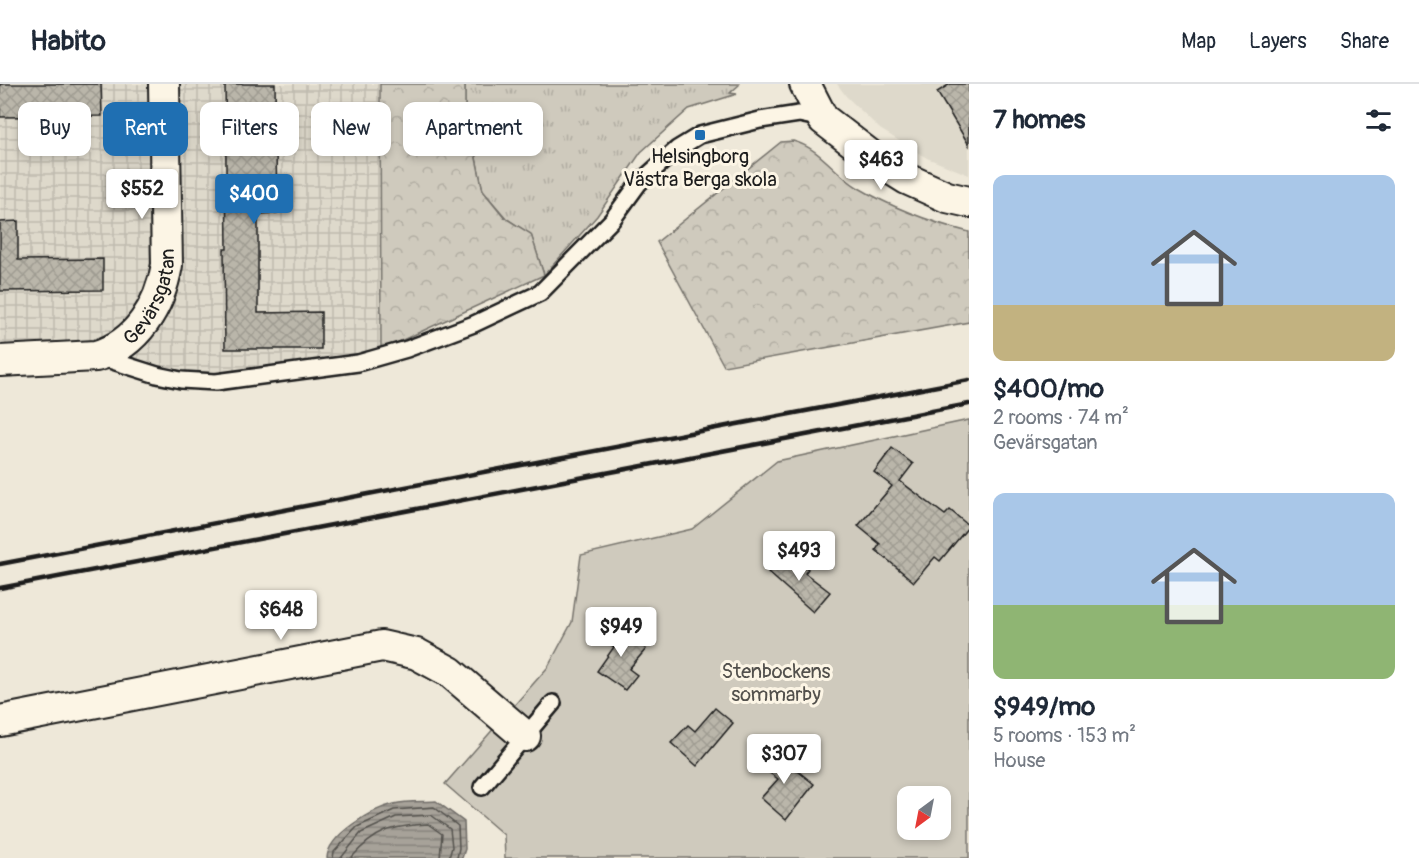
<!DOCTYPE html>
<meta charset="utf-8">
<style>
body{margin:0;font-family:Pangolin,sans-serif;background:#f6f6f7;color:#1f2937;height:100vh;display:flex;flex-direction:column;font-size:22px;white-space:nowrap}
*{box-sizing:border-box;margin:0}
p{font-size:20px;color:#747a83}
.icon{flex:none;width:33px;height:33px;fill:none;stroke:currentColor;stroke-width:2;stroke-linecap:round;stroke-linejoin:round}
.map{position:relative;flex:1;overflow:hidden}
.side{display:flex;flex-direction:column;background:#fff;width:450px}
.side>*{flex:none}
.guide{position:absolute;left:18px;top:18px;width:570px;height:54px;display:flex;gap:12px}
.needle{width:39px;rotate:212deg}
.controls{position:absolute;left:897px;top:702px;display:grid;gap:12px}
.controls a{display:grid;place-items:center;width:54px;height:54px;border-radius:12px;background:#fff;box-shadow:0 3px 9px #0003;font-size:30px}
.price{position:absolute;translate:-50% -51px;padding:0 14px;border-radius:6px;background:#fff;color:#222;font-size:20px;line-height:39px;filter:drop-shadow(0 2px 3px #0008)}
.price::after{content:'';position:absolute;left:50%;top:36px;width:18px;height:14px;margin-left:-9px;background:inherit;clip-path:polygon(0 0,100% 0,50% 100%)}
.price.on{background:#1f6fb2;color:#fff}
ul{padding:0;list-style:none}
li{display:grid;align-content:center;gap:12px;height:318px;padding:0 24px}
li span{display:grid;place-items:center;height:186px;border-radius:12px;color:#555}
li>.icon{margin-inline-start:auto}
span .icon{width:108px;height:108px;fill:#fffc;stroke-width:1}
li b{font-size:26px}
h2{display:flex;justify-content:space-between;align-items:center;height:72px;padding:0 24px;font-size:26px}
.pill{padding:0 21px;border-radius:12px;background:#fff;box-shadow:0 3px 9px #0003;font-size:21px;line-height:54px}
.pill.on{background:#1f6fb2;color:#fff}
header{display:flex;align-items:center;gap:36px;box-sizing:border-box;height:84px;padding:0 30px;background:#fff;border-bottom:2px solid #e0e1e3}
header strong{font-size:28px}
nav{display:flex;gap:33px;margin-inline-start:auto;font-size:21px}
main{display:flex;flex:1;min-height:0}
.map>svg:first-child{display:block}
.built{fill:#ded9cb}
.industrial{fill:url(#industrial-grid)}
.grass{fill:url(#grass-tufts);stroke:#76736c;stroke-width:1.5}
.forest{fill:url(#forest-crowns);stroke:#76736c;stroke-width:1.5}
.garden{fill:#cfcabd;stroke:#76736c;stroke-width:1.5;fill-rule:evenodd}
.water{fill:url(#water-rules);stroke:#6f6c67;stroke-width:1.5}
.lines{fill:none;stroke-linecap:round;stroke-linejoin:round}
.shore{stroke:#54524e;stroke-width:1.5}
.building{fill:url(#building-cross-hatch);stroke:#1c1c1c;stroke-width:1.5}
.lane-casing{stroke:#1c1c1c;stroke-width:20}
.street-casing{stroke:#1c1c1c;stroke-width:34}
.lane{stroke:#fcf5e5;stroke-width:15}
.street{stroke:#fcf5e5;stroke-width:30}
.rail{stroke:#1c1c1c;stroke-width:4.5}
.poi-dot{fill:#1f6fb2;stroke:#fcf5e5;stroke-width:2}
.labels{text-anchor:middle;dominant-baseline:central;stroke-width:6;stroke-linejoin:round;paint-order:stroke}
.poi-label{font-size:20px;fill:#1c1c1c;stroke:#fcf5e5}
.street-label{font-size:20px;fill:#1c1c1c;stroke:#fcf5e5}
.park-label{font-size:20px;fill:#52504c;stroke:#fcf5e5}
</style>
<header>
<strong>Habito</strong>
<nav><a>Map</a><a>Layers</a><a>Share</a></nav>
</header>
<main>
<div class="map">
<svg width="969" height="774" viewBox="0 0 969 774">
<defs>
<pattern id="industrial-grid" width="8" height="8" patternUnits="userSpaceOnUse" patternTransform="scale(1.5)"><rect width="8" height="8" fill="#ded9cb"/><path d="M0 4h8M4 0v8" fill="none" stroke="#bebaae"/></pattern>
<pattern id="grass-tufts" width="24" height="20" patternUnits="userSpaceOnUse" patternTransform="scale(1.5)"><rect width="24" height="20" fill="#cfcabd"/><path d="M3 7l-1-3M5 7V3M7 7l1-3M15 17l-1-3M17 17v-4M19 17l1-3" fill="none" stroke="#b1ada2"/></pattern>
<pattern id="forest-crowns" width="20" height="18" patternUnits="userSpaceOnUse" patternTransform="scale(1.5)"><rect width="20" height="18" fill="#cfcabd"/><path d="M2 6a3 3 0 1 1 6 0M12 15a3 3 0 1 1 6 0" fill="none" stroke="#b1ada2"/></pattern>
<pattern id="water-rules" width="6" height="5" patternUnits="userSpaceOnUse" patternTransform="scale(1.5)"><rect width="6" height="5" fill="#a7a299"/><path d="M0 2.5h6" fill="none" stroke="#87837c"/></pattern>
<pattern id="building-cross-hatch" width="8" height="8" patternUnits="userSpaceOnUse" patternTransform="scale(1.5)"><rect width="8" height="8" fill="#bab6aa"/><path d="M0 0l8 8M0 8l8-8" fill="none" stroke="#9f9c92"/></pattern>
</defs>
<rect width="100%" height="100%" fill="#eee8d9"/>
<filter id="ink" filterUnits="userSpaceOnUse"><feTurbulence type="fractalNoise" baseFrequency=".0167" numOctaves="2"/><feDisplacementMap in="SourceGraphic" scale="12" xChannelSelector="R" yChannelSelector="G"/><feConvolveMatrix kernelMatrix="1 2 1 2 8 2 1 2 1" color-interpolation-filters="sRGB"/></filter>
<g filter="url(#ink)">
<polygon class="built" points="837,0 969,0 969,91 927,74 880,45 846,12"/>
<polygon class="industrial" points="0,0 383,0 381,266 324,277 216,293 182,290 146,280 119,268 0,269"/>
<polygon class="grass" points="465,0 739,0 739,1 730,9 737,10 689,25 641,68 597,132 544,191 531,151 506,134 483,107 465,22"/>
<g class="forest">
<polygon points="380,0 465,0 465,23 483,107 505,134 531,150 544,191 381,266"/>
<path d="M793 57C820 64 834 89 857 103 891 123 930 138 969 148V238L724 282 657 158 781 58Z"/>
</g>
<path class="garden" d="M969 336V774H505L504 751 445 700 548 583 572 538 581 471 692 445 777 377ZM908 712H940V746H908Z"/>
<path class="water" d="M436 717 464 738 465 765 462 774H327C328 751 372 725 394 720 407 717 423 718 436 717Z"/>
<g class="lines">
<g class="shore">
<polyline points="333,774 334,768 357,743 394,726 434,723 458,742 459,764 457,774"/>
<polyline points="341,774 361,749 396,733 431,731 450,745 452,763 449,774"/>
<path d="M351 774C376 746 392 742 428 740L442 750 440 774"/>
</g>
</g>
<g class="building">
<polygon points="0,0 101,0 102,32 0,33"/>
<polygon points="225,0 275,0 277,129 258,130 258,229 321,228 321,265 225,265 224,165 227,165"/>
<polygon points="950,0 969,0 969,61 937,8"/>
<polygon points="18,137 18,176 103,175 103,206 0,207 0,138"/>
<polygon points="892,364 913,380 900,397 945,431 950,426 969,442 940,477 935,473 914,498 876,466 880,460 858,442 892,402 874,388"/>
<polygon points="784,470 790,476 793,473 808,485 805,489 830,508 813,528 768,488"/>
<polygon points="618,541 646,565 629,585 637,591 625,606 597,587 614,563 605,556"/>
<polygon points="715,624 733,639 697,682 671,659 688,641 695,647"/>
<polygon points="769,664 814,700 786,736 761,714 778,695 757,680"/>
</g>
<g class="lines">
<g class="lane-casing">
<g id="lane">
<polyline points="100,273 157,291 181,296 216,298 358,279 407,265 474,240 540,209 612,136 639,99 677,65 700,51 760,36 799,30 823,35"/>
<polyline points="482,703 553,619"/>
</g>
</g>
<g class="street-casing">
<g id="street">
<polyline points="805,0 823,35 875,75 907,95 947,113 969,118"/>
<path id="s1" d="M0 277 96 272C138 260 160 221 167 181L164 0"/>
<polyline points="0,637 382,562 417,570 450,588 525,652"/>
</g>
</g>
<use href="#lane" class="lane"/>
<use href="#street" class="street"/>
<g class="rail">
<polyline points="0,480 969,296"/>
<polyline points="0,504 969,320"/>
</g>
</g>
</g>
<rect class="poi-dot" x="694" y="45" width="12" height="12" rx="3"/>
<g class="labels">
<g class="poi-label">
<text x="700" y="72">Helsingborg<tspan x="700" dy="23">Västra Berga skola</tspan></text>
</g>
<g class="street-label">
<text stroke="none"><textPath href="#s1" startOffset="182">Gevärsgatan</textPath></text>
</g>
<g class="park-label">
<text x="776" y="587">Stenbockens<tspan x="776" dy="23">sommarby</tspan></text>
</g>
</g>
</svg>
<div class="controls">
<a><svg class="needle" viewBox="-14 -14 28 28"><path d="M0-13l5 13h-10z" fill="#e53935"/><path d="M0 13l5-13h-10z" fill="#747a83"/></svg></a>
</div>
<b class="price" style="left:881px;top:107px">$463</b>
<b class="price" style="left:142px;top:136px">$552</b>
<b class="price on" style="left:254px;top:141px">$400</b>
<b class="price" style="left:799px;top:498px">$493</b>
<b class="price" style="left:281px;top:557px">$648</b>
<b class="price" style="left:621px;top:574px">$949</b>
<b class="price" style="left:784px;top:701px">$307</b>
<div class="guide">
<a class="pill">Buy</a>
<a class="pill on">Rent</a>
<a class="pill">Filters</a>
<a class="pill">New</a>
<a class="pill">Apartment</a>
</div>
</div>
<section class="side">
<h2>7 homes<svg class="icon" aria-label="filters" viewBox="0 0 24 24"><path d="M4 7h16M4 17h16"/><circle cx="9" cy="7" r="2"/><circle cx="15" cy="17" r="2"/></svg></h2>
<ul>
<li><span style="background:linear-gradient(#a9c7e8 70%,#c2b280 0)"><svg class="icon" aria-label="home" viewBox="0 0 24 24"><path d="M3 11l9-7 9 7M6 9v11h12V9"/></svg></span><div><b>$400/mo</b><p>2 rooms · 74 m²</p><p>Gevärsgatan</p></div></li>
<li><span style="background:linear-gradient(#a9c7e8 60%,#8fb573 0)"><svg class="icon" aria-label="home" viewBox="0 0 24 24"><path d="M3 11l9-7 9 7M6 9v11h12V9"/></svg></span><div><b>$949/mo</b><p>5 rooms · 153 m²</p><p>House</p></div></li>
</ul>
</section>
</main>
